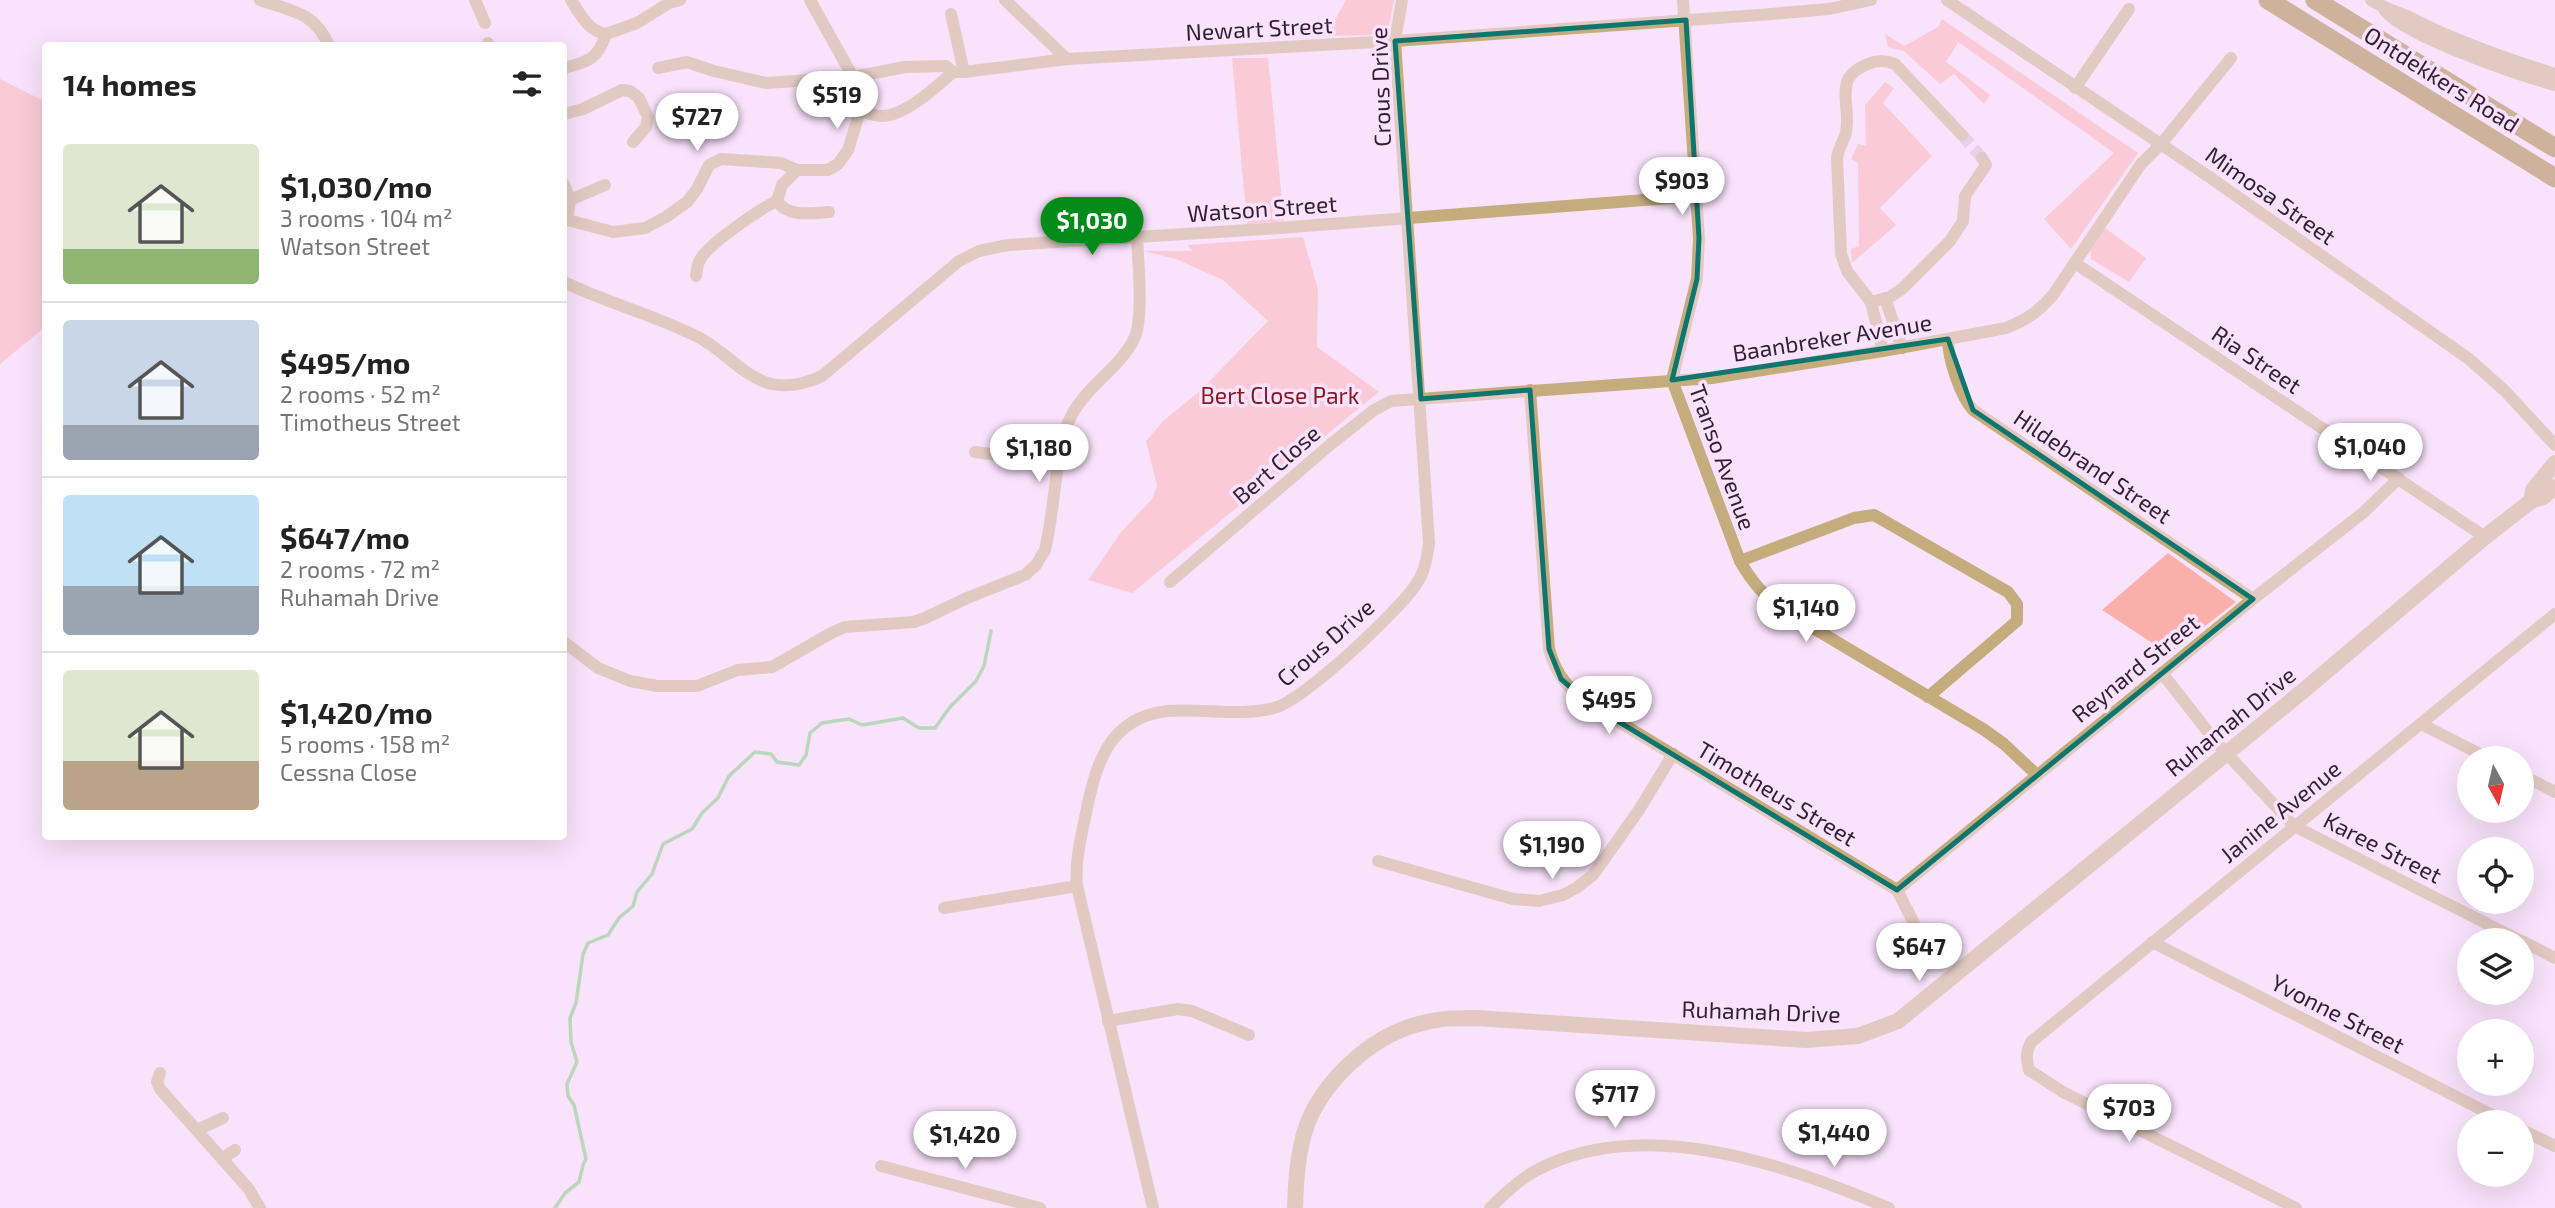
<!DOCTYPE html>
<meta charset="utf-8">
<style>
body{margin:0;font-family:"Exo 2",sans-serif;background:#f2f2f2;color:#222;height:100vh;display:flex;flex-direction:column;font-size:26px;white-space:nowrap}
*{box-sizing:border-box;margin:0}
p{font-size:23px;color:#767676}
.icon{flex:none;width:38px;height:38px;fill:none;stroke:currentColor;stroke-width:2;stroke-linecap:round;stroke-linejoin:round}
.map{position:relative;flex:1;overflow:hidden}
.details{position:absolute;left:42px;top:42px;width:525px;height:798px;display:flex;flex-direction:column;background:#fff;border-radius:7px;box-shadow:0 7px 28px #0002}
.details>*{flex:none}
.needle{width:46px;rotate:172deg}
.controls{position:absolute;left:2457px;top:746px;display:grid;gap:14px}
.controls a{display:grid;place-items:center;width:77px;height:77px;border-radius:50%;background:#fff;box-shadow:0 7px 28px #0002;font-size:35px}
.price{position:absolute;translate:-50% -60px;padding:0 16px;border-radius:24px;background:#fff;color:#222;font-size:23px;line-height:46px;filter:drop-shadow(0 2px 4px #0008)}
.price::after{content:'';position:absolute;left:50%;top:42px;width:21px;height:16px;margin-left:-10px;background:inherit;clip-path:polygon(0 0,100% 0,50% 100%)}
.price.selected{background:#048c1b;color:#fff}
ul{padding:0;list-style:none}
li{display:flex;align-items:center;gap:21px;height:175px;padding:0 21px}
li+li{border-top:2px solid #e0e0e0}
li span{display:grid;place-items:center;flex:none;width:196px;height:140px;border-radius:7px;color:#555}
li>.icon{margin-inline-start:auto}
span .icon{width:84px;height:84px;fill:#fffc;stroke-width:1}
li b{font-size:30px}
h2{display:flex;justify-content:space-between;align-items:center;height:84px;padding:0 21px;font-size:30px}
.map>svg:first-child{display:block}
.green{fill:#fbafaa}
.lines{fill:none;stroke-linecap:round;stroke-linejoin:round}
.stream{stroke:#6ec96e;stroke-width:3.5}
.minor-tunnel{stroke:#d2bbd4;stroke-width:12;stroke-dasharray:12 6;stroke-linecap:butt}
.minor{stroke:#c5ac7d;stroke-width:12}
.tertiary{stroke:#c5ac7d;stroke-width:16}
.primary{stroke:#9b7828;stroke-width:19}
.marked{fill:none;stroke:#0f766e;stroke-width:5;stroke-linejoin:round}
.labels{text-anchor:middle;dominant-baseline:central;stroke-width:7;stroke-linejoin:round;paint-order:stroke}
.street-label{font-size:23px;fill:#341e36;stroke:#f9e2fb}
.park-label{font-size:23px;fill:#88171e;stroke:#f9e2fb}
</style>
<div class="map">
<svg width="2555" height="1208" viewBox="0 0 2555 1208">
<rect width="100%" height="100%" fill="#f9e2fb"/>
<g class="green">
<polygon points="1346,0 1394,0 1387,35 1326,36"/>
<polygon points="1942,19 2138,153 2071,249 2044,219 2114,153 1954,39 1958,43 1946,62 1990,95 1984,104 1954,74 1940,84 1904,51 1888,47 1885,34 1904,46 1938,27"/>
<polygon points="1232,58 1268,58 1284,221 1247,224"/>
<polygon points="0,79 46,102 45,327 0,364"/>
<polygon points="1885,82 1894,88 1883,103 1932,156 1880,208 1896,225 1852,263 1851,249 1859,246 1858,163 1851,159 1858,144 1866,146 1865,105"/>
<polygon points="2105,228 2146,258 2129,282 2091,259 2090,244"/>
<polygon points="1303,237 1318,289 1317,347 1379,392 1132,593 1088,580 1122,531 1152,499 1157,486 1146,441 1163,421 1201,390 1268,321 1223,280 1176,259 1143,251 1193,251 1187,245"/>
<polygon points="2168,553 2236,602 2169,654 2102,610"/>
</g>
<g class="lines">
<polyline class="stream" points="555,1208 565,1193 579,1182 583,1165 586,1159 574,1105 568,1096 567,1084 577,1062 571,1042 570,1018 576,1003 583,954 588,943 608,935 619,918 633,906 637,892 652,874 663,844 692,829 702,813 718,798 729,776 755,752 771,754 777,762 799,765 806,755 810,733 822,723 849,719 862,725 903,718 919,728 935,728 950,707 976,681 984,666 991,631"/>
<polyline class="minor-tunnel" points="1962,135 1982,158"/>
<g class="minor">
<path d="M260 0C292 11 315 12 329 46"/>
<polyline points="475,0 485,23"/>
<path d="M571 0C580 14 588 31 606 34"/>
<polyline points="1005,0 1067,59"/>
<path d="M1683 0 1699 238 1697 279 1672 380 1740 561C1752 582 1764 596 1783 610L1983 729 2004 744 2037 775"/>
<polyline points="1947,0 2208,176 2469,359 2505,391 2555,445"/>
<path d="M2371 0C2383 8 2396 11 2409 17 2456 41 2505 58 2555 74"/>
<path d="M2384 9C2400 35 2522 76 2555 85"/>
<polyline points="951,14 964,72"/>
<polyline points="488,43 489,46"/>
<path d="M564 68C588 62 598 59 606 34L637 23 669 3 680 0"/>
<polyline points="658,68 687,62 714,71 766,83 853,77 905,67 946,66 953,72 964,72 1067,59 1395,41 1759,15 1829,9 1871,0"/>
<polyline points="2075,88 2129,9"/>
<path d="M860 111C867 113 875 116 882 116 905 116 936 87 953 72"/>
<polyline points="564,114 583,109 622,90 630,91 639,98 648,117 646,127 633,142"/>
<path d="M1962 135 1895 64C1886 60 1877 60 1868 64 1831 78 1852 105 1846 132 1844 141 1839 146 1837 158L1841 254 1847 271 1871 302 1890 297 1902 289 1950 241 1963 221 1965 196 1986 165 1982 158"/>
<path d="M797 170 782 185 777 201C789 218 810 213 829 212"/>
<polyline points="564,184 570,200 567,220"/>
<polyline points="570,200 605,185"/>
<polyline points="564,219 613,232 645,228 666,217 687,202 697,189 709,165 721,159 781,163 797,170 828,170 838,164 848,150 860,111 853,77 810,0"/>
<polyline points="2075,263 2485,537"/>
<path d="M696 276C697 271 697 265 700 260 707 245 761 208 777 201"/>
<path d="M564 282C607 303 655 315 698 337 722 349 739 372 765 382 783 389 805 384 822 376L959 261 979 251 1008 245 1265 229 1697 196"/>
<polyline points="1885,298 1902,348"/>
<polyline points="1871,302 1883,351"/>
<path d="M1948 339C1948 358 1960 396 1973 410L2253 599"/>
<path d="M1530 390 1549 649C1556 675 1569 690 1591 705L1897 890 1919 933"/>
<polyline points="975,452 1059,463"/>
<polyline points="1740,561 1854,518 1874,515 2008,592 2017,604 2017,621 1928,697"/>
<path d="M1170 582 1331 444 1374 410 1391 401 1712 378 1883 351 2006 328C2027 320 2039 311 2053 295L2141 164 2161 144 2231 58"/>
<path d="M564 642 598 668 630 681 657 686H697L738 670 772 667 833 632 845 627 914 622 925 618 967 598 1025 575 1036 565 1045 550C1055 509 1054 463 1068 423 1082 388 1118 371 1134 339 1144 319 1138 261 1137 237"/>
<polyline points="2162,673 2216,742 2294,826 2519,940"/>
<polyline points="2421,724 2488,758"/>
<polyline points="2522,775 2555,792"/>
<polyline points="1378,861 1513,899 1539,901 1563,895 1576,888 1593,875 1639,810 1673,754"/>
<polyline points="1897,890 2253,599 2364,512 2399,478"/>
<polyline points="944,908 1077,886"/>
<polyline points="2522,941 2555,958"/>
<polyline points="2152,942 2506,1122"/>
<polyline points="1108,1021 1178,1009 1192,1011 1249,1035"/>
<polyline points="160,1073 157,1082 160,1089 248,1188 260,1208"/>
<polyline points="197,1130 223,1118"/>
<polyline points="2522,1130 2555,1146"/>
<polyline points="222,1159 235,1150"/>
<polyline points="881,1166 1040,1208"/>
<path d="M1153 1208 1077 886C1075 863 1080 841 1085 818 1095 767 1107 717 1168 711 1203 708 1240 717 1274 708 1303 701 1400 610 1417 583 1425 571 1427 557 1429 543L1395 41 1402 0"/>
<path d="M1490 1208C1503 1195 1519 1180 1535 1171 1642 1113 1786 1165 1889 1208"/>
<path d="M2296 1208 2063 1092 2029 1070C2026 1058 2026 1052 2031 1042L2555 614"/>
</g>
<g class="tertiary">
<polyline points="2531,501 2533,490 2555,463"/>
<path d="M1295 1208C1296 1177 1298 1141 1312 1113 1333 1072 1377 1033 1423 1023 1440 1018 1458 1018 1476 1018L1806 1040 1858 1036 1898 1021 2303 691 2485 537 2531 501 2543 497 2555 487"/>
</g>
<g class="primary">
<polyline points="2268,0 2555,178"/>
<polyline points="2315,0 2555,148"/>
</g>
</g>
<path d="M0 0H2555V1208H0ZM1686 20 1699 238 1697 279 1672 380 1948 339 1973 410 2253 599 1897 890 1591 705 1561 679 1549 649 1530 390 1421 399 1395 41Z" fill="#f9e2fb" fill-opacity=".55" fill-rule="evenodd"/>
<path class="marked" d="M1686 20 1699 238 1697 279 1672 380 1948 339 1973 410 2253 599 1897 890 1591 705 1561 679 1549 649 1530 390 1421 399 1395 41Z"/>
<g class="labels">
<g class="street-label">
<text transform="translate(1259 28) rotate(-3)">Newart Street</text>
<text transform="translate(2442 79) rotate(32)">Ontdekkers Road</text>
<text transform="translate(1380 87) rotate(-92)">Crous Drive</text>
<text transform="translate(2271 195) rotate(35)">Mimosa Street</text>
<text transform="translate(1262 208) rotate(-4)">Watson Street</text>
<text transform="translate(1832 337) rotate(-9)">Baanbreker Avenue</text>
<text transform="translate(2257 359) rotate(34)">Ria Street</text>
<text transform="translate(1723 457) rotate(70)">Transo Avenue</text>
<text transform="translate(1276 464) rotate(-41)">Bert Close</text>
<text transform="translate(2093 466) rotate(34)">Hildebrand Street</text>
<text transform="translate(1325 642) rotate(-41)">Crous Drive</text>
<text transform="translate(2135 668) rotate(-39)">Reynard Street</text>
<text transform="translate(2230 721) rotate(-39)">Ruhamah Drive</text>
<text transform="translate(1777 793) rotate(31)">Timotheus Street</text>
<text transform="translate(2280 811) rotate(-39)">Janine Avenue</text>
<text transform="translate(2383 847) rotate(27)">Karee Street</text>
<text transform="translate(1761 1011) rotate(2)">Ruhamah Drive</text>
<text transform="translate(2338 1013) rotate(27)">Yvonne Street</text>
</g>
<g class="park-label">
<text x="1280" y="395">Bert Close Park</text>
</g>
</g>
</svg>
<div class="controls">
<a><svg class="needle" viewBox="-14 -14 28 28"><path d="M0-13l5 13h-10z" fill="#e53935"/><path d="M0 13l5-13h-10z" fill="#767676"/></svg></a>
<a><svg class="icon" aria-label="locate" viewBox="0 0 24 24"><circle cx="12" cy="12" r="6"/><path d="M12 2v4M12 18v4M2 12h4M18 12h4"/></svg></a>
<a><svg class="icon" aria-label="layers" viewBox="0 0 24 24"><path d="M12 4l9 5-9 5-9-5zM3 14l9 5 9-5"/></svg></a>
<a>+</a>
<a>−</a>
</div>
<b class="price" style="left:837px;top:131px">$519</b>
<b class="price" style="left:697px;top:153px">$727</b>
<b class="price" style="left:1682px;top:217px">$903</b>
<b class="price selected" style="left:1092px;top:257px">$1,030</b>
<b class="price" style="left:2370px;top:483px">$1,040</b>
<b class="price" style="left:1039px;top:484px">$1,180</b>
<b class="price" style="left:1806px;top:644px">$1,140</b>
<b class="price" style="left:1609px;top:736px">$495</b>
<b class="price" style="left:1552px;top:881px">$1,190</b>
<b class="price" style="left:1919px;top:983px">$647</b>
<b class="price" style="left:1615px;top:1130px">$717</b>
<b class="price" style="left:2129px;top:1144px">$703</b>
<b class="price" style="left:1834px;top:1169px">$1,440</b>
<b class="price" style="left:965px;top:1171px">$1,420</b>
<section class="details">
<h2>14 homes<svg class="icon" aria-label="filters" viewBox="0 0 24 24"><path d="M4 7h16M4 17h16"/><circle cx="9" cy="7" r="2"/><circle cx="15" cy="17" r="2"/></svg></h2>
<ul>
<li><span style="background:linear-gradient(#dfe7d0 75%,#8fb573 0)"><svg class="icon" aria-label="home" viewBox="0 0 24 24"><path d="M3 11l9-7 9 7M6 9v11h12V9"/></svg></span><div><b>$1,030/mo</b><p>3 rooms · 104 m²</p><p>Watson Street</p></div></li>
<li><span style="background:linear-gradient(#c9d6e8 75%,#9aa5b1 0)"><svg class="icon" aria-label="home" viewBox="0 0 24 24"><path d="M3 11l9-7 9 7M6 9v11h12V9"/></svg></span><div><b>$495/mo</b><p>2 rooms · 52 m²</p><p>Timotheus Street</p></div></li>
<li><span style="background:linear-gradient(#bfe0f5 65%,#9aa5b1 0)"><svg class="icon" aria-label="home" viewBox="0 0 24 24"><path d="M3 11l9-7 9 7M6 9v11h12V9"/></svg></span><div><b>$647/mo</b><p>2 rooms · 72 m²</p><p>Ruhamah Drive</p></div></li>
<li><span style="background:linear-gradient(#dfe7d0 65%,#b9a48a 0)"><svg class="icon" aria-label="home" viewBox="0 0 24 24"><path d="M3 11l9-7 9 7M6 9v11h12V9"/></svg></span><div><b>$1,420/mo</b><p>5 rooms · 158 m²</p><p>Cessna Close</p></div></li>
</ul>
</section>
</div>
